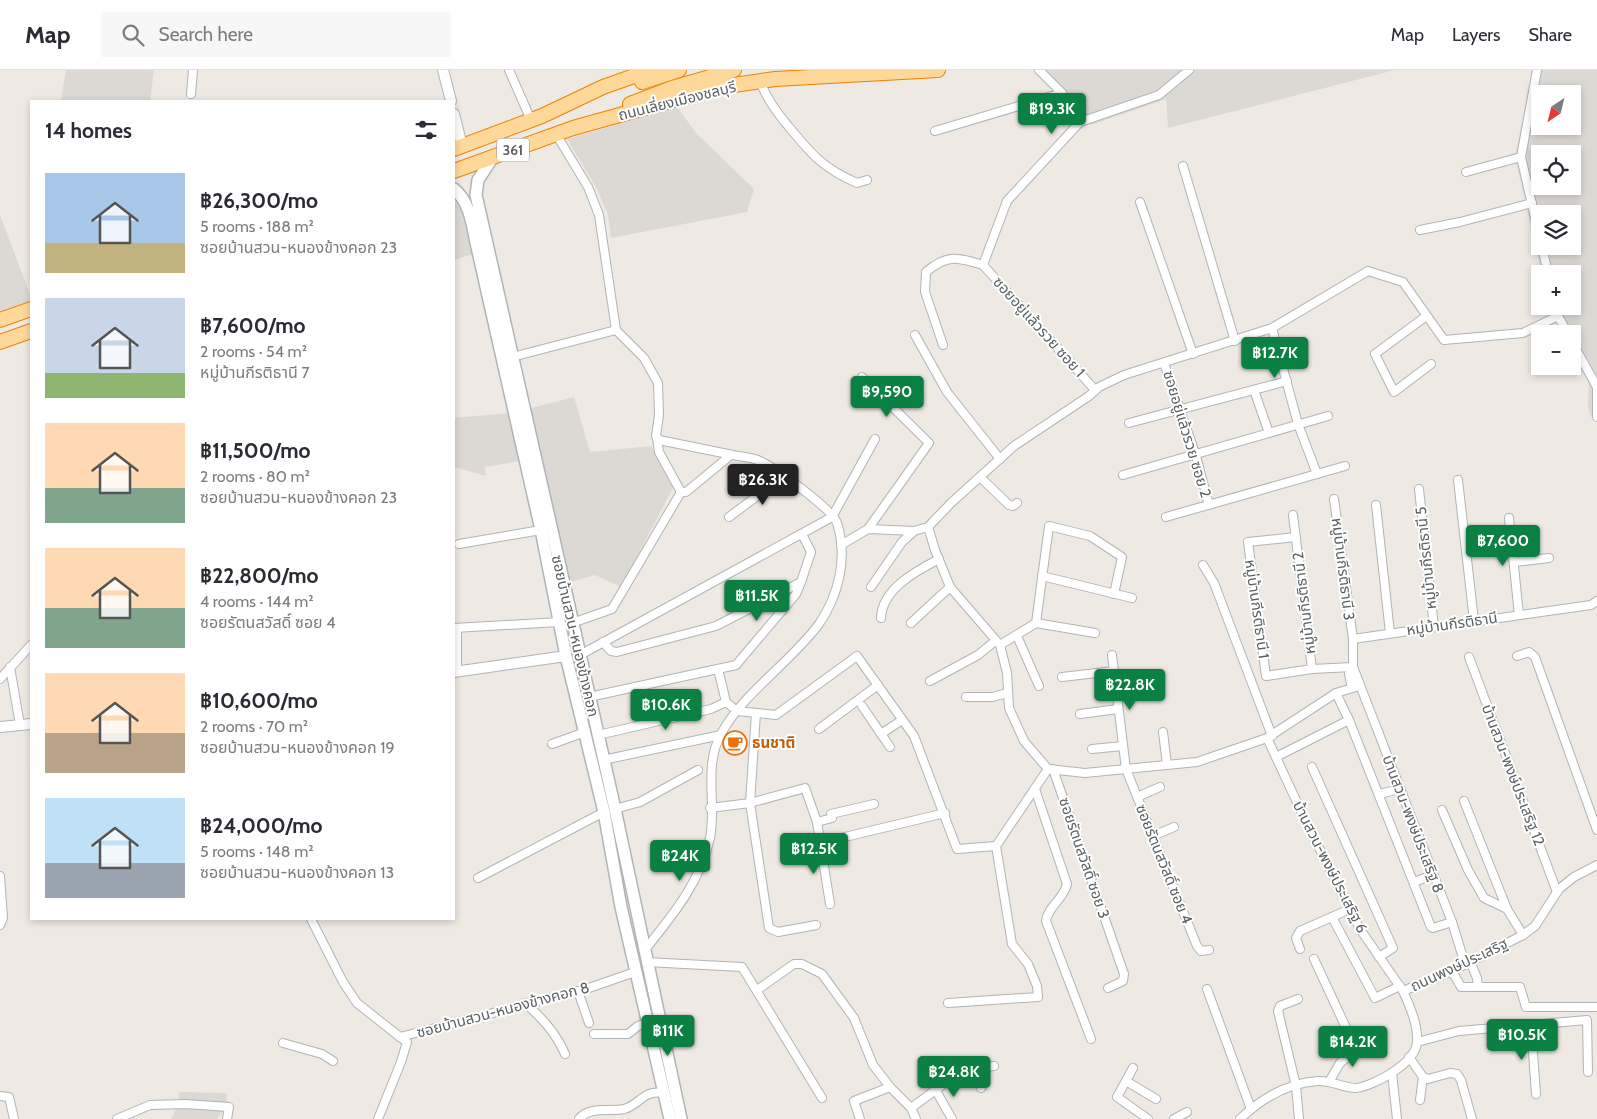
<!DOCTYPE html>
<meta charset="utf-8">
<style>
body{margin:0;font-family:Cabin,"Noto Sans Thai",sans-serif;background:#f7f7f7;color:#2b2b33;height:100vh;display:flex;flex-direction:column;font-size:19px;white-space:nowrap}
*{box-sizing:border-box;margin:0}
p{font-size:16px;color:#7c7c81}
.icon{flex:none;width:28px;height:28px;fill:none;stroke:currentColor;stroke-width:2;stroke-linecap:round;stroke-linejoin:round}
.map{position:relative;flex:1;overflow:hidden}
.sheet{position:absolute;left:30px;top:30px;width:425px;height:820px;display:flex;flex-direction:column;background:#fff;border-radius:0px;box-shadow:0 2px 8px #0003}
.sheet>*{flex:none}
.needle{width:32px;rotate:215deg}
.controls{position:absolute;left:1531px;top:15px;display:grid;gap:10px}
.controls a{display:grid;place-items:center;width:50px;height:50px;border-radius:0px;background:#fff;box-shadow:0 2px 8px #0003;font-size:25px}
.price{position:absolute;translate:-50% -42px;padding:0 11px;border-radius:5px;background:#0b8043;color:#fff;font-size:16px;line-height:32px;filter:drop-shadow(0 1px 2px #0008)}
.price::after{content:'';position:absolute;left:50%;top:30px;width:15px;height:11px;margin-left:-8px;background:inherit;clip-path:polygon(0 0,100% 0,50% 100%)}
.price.current{background:#222;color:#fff}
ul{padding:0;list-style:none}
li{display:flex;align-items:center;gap:15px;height:125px;padding:0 15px}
li span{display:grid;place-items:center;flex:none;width:140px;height:100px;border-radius:0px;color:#555}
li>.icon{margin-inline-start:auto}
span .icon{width:60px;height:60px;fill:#fffc;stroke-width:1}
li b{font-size:21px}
h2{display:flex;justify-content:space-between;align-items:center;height:60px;padding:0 15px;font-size:21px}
header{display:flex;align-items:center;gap:30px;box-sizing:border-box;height:70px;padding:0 25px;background:#fff;border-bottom:1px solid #e1e1e2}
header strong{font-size:24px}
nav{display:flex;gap:28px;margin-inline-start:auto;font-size:18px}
.search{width:350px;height:45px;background:#f7f7f7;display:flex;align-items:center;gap:12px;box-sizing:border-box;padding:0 18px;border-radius:0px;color:#7c7c81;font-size:19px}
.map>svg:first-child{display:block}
.industrial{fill:#dcd9d5;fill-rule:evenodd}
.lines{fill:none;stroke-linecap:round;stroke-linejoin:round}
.minor-casing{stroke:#b0b4b8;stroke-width:10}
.tertiary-casing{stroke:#b0b4b8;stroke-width:12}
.secondary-casing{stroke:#afb4b8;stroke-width:14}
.trunk-casing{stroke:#f08000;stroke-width:16}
.minor{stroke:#fff;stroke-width:8}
.tertiary{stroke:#fff;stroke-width:10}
.secondary{stroke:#fff;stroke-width:11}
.trunk{stroke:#fed898;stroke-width:14}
.labels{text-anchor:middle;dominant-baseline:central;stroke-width:4;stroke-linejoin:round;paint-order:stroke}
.shield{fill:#fff;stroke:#8c9092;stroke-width:1}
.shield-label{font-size:14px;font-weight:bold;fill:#5b6063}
.street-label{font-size:15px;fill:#5b6063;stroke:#fff}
.food-label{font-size:15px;font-weight:bold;fill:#c56008;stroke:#fff;text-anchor:start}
</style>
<header>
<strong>Map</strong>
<div class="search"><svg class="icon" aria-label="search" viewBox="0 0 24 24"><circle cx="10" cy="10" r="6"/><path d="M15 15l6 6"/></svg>Search here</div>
<nav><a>Map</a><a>Layers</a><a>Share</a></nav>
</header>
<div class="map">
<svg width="1597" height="1049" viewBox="0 0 1597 1049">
<rect width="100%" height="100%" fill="#eee9e2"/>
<g class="industrial">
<polygon points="66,0 154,0 150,31 61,31"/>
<polygon points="1045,0 1395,0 1168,58 1166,29 1091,55 1073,27"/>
<path d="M1532 0H1597V334L1591 348 1588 336 1589 311 1573 281 1572 264H1563L1550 236H1572V204H1542L1515 88ZM1540 24H1572V56H1540ZM1540 84H1572V116H1540ZM1540 144H1572V176H1540Z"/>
<polygon points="677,37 696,63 754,119 747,142 611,168 608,145 597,119 567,69"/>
<polygon points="454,130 462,142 473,184 454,190"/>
<polygon points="0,145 31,227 31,231 0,243"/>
<polygon points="574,327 590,382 651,376 674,416 621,517 595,505 567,513 527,339"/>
<polygon points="509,343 520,391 485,397 486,406 454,397 454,348"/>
<polygon points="179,1022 227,1023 226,1037 217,1049 171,1049 179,1034"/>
</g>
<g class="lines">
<g class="minor-casing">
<g id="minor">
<polyline points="509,0 531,50"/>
<polyline points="1039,0 1062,23 1080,52"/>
<polyline points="1537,0 1521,87 1540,169"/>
<path d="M760 11C766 27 774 38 784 51 809 81 820 97 857 113L867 110"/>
<polyline points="191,24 193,0"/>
<polyline points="935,61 1062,23"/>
<path d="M556 64 588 117 599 145 616 260 644 288 658 313 659 345 656 366 659 370C683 375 708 380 733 385 742 387 754 387 762 392 777 399 833 440 837 453 848 487 839 525 819 554 791 592 743 623 721 664 703 697 717 733 710 768 700 813 672 846 644 881"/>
<polyline points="1183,96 1235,271"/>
<polyline points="1466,102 1521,87"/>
<polyline points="1140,132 1193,284"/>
<polyline points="1420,160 1460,152 1532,133"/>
<polyline points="1542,176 1548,204"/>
<polyline points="983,195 1007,131 1080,52 1159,25 1189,0"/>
<polyline points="983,195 1095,320"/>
<polyline points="1556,236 1558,246 1568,264"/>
<polyline points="1425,247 1375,284 1394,322 1431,294"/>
<polyline points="1272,258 1298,354 1317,404"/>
<polyline points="915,265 947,322 1000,389"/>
<polyline points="1572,272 1597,317"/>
<path d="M943 275 925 222 926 202C947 184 958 187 983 195"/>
<polyline points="512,287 616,260"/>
<polyline points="1164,293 1196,386 1209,435"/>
<polyline points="862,307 929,373 868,459"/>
<polyline points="1254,320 1269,363"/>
<polyline points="1597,320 1597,347"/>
<polyline points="1129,353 1287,311"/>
<polyline points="657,368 659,382 681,422"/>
<polyline points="1123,405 1328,346"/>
<polyline points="980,407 1009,435 1013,436 1017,433"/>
<polyline points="1458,410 1474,551"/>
<polyline points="1419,419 1434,557"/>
<polyline points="681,422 686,422 731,385"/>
<polyline points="1334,429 1353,569 1353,597 1452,852 1465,894"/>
<polyline points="1376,435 1390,563"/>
<polyline points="1293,445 1312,599"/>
<polyline points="729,447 784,406"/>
<polyline points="832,447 875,369"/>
<polyline points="1166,447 1345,396"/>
<polyline points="1509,448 1519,545"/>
<polyline points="928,457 935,480 950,517 1000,575 1007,603 1009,638 1024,671 1048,699 1085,703 1197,692 1267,668 1336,623 1359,616"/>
<polyline points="1296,467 1248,472 1266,606 1312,599 1353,597"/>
<polyline points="459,474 541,460"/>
<polyline points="841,475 868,459 914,461 928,457 951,433 1014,376 1089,326 1099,317 1124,305 1272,258 1368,201 1403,212 1444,270 1523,263 1558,246"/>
<polyline points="1514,492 1549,488"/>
<polyline points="1203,495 1214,513 1272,666"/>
<polyline points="1042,506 1132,528"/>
<polyline points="871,517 902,472 914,461"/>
<path d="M881 548C882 519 916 501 939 489"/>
<polyline points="572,553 612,539 681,422"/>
<polyline points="911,553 950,517"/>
<polyline points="1036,553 1095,563"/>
<polyline points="454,558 559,552"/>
<polyline points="457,558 457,602"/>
<polyline points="1017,566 1039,616"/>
<polyline points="1353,569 1591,535 1597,531"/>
<polyline points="603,572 611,581 617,582 716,556 801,512 811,482 802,464"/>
<polyline points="1000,575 1036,553 1049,456 1090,466 1122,487 1114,524"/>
<polyline points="580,585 832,447"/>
<polyline points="1112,585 1126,699 1197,876 1201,881 1209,880"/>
<polyline points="1517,586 1529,582 1535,587 1597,760"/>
<polyline points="1469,587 1557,822"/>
<polyline points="10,597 20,655"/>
<polyline points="718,599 726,632"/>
<polyline points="1062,607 1114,601"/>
<polyline points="0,609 31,575"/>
<polyline points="930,611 978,585 995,571"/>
<polyline points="1352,618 1349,604 1353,597"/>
<polyline points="589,627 736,595 796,524 801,512"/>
<polyline points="966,627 992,627 1008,623"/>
<polyline points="862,636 890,677"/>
<polyline points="756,643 750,733 769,858 778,862 816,855"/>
<polyline points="1080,644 1118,639"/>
<polyline points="1349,650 1431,857 1433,858 1452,852"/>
<polyline points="819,659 878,615"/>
<polyline points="1163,662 1167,695"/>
<polyline points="881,664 902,650"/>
<polyline points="598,665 711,639 726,632 737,641 776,645 857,586 914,666 957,779 996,776 1048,699"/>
<polyline points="1267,668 1309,758 1360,859 1403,921"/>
<polyline points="552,674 585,662"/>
<polyline points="1092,679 1123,676"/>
<polyline points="1276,687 1349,650 1336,623"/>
<polyline points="603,690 721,665"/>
<polyline points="1312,697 1393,878 1379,887"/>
<polyline points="1053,699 1124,904 1123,911 1108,918"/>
<path d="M1035 719 1067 814C1064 829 1048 836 1046 851L1091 969"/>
<polyline points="1379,724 1400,719"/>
<polyline points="1137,727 1160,717"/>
<polyline points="1464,731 1507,839 1523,865"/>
<polyline points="710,738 750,733 805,718 817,752 830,834"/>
<polyline points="615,739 640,732 698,700"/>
<polyline points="1442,740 1468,800 1484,828 1507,839"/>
<polyline points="817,752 832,748 831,744 874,734"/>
<polyline points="1153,766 1174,757"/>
<polyline points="820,773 945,743"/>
<polyline points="823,790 838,787 839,782 836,769"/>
<polyline points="0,806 3,848 0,855"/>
<polyline points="478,808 604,742"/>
<polyline points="1414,812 1433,805"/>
<polyline points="1332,847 1375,928 1400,916"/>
<polyline points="311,849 343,912 357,933 400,967 586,919 635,902"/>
<polyline points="1300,879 1296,868 1300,861 1350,839"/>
<polyline points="1314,889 1355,977 1354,982 1340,993 1329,1012"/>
<polyline points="1470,891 1477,908 1478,917"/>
<polyline points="646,892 742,897 822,1028"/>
<polyline points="1452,901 1461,917 1520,917 1526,937 1597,937"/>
<polyline points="1207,919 1251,1039"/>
<polyline points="757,920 794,894 802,894 822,904 854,948 873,995 890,1017"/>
<polyline points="578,921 589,953"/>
<polyline points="1298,929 1280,936 1278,941 1296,1016 1299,1049"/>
<path d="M525 933C542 948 556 963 565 984"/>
<polyline points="948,933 1038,927 1037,916 1028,894 1012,874 996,776"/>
<polyline points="1531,955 1536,1024"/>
<polyline points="594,964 628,964 638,956 647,953"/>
<polyline points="1417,972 1459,961 1587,950 1588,1002"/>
<polyline points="283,973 322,984 333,991"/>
<polyline points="1409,987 1423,1007 1428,1009 1450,1003 1457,1004 1461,1010 1472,1049"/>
<polyline points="1133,998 1117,1027 1148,1049"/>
<polyline points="1392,1003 1397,1049"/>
<polyline points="1126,1011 1156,1029"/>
<polyline points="981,1018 981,998"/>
<polyline points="935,1019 952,1049"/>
<polyline points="0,1026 9,1027 14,1049"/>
<polyline points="1420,1030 1423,1007"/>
<polyline points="911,1038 963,1000 994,996"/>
<polyline points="117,1049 150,1035 185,1034 229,1037 227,1049"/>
<polyline points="378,1049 401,992 407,972 400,967"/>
<path d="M579 1049C589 1036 609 1042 624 1039 640 1035 642 1020 663 1023"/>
<polyline points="860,1049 854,1031 890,1017 911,1038 916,1049"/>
<polyline points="1174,1049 1187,1042"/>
<path d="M1240 1049C1262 1028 1287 1013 1318 1011 1331 1010 1343 1018 1356 1018 1374 1016 1416 993 1417 972 1418 954 1410 937 1403 921L1452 901 1523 865 1535 856 1559 819 1574 807 1597 795"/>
</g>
</g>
<g class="tertiary-casing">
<g id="tertiary">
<polyline points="443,0 451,31"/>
<polyline points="454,44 462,76"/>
<polyline points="454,602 566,586"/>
<polyline points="0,657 31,654"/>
</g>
</g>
<g class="secondary-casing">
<g id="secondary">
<polyline points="493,87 478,110 476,125 615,739 681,1049"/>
<path d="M454 119C471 133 472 156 477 177L541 460 566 586 604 742 621 837 670 1049"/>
</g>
</g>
<g class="trunk-casing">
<g id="trunk">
<polyline points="642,12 679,0"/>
<polyline points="630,34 672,18 734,0"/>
<polyline points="454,79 542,46 603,17 651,0"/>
<polyline points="454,101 573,58 720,17 775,9 938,0"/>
<polyline points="0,250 31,239"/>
<polyline points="0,272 31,261"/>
</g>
</g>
<use href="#minor" class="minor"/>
<use href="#tertiary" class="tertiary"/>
<use href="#secondary" class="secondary"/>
<use href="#trunk" class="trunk"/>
</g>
<defs>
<g id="cafe-ring" transform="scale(1.25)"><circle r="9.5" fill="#fff" stroke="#e8710a" stroke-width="1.5"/><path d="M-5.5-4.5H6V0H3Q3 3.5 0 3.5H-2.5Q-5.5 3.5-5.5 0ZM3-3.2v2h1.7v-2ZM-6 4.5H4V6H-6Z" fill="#e8710a"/></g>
</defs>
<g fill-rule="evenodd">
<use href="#cafe-ring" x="735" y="673"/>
</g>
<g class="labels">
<rect class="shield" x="497" y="68.5" width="32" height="23" rx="4"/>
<g class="shield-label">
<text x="513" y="80">361</text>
</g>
<g class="street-label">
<text transform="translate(677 31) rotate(-14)">ถนนเลี่ยงเมืองชลบุรี</text>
<text transform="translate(1039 257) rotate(48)">ซอยอยู่แล้วรวย ซอย 1</text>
<text transform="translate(1187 364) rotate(73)">ซอยอยู่แล้วรวย ซอย 2</text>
<text transform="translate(1426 488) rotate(-96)">หมู่บ้านกีรติธานี 5</text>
<text transform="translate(1343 499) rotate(83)">หมู่บ้านกีรติธานี 3</text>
<text transform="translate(1304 533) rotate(-97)">หมู่บ้านกีรติธานี 2</text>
<text transform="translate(1257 539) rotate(82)">หมู่บ้านกีรติธานี 1</text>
<text transform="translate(1452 554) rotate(-8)">หมู่บ้านกีรติธานี</text>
<text transform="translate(575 566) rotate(77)">ซอยบ้านสวน-หนองข้างคอก</text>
<text transform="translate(1513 705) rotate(69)">บ้านสวน-พงษ์ประเสริฐ 12</text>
<text transform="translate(1413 754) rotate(69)">บ้านสวน-พงษ์ประเสริฐ 8</text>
<text transform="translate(1084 788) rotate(71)">ซอยรัตนสวัสดิ์ ซอย 3</text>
<text transform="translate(1164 794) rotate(68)">ซอยรัตนสวัสดิ์ ซอย 4</text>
<text transform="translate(1330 797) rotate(63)">บ้านสวน-พงษ์ประเสริฐ 6</text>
<text transform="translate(1459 895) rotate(-25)">ถนนพงษ์ประเสริฐ</text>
<text transform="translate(503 940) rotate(-15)">ซอยบ้านสวน-หนองข้างคอก 8</text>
</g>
<g class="food-label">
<text x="752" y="673">ธนชาติ</text>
</g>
</g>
</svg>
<div class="controls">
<a><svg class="needle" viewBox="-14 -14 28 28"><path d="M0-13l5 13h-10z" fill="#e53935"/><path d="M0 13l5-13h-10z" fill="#7c7c81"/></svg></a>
<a><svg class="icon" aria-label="locate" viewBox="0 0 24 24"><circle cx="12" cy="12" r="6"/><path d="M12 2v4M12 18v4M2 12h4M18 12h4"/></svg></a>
<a><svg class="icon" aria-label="layers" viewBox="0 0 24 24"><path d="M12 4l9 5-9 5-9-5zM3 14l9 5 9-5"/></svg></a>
<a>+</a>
<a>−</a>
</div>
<b class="price" style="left:1052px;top:65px">฿19.3K</b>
<b class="price" style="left:1275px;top:309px">฿12.7K</b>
<b class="price" style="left:887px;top:348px">฿9,590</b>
<b class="price current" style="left:763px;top:436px">฿26.3K</b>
<b class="price" style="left:1503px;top:497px">฿7,600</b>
<b class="price" style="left:757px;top:552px">฿11.5K</b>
<b class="price" style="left:1130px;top:641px">฿22.8K</b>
<b class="price" style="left:666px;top:661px">฿10.6K</b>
<b class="price" style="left:814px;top:805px">฿12.5K</b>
<b class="price" style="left:680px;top:812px">฿24K</b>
<b class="price" style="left:668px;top:987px">฿11K</b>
<b class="price" style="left:1522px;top:991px">฿10.5K</b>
<b class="price" style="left:1353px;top:998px">฿14.2K</b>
<b class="price" style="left:954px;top:1028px">฿24.8K</b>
<section class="sheet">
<h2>14 homes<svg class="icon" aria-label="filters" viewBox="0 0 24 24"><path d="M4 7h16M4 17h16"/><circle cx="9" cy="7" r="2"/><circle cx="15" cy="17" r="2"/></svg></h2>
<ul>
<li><span style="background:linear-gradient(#a9c7e8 70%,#c2b280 0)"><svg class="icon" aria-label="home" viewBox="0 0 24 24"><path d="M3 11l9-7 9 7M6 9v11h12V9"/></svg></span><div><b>฿26,300/mo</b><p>5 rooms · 188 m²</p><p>ซอยบ้านสวน-หนองข้างคอก 23</p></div></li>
<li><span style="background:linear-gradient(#c9d6e8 75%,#8fb573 0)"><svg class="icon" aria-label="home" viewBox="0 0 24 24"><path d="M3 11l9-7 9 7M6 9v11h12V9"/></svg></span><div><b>฿7,600/mo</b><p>2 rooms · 54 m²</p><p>หมู่บ้านกีรติธานี 7</p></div></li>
<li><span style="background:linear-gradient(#ffd9b3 65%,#7fa58c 0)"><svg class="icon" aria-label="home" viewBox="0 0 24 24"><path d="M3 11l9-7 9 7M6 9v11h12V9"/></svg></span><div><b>฿11,500/mo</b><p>2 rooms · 80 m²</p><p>ซอยบ้านสวน-หนองข้างคอก 23</p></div></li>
<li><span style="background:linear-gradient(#ffd9b3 60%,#7fa58c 0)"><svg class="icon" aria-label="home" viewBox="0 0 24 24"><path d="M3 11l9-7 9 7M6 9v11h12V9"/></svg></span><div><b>฿22,800/mo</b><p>4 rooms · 144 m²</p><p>ซอยรัตนสวัสดิ์ ซอย 4</p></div></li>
<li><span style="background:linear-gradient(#ffd9b3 60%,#b9a48a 0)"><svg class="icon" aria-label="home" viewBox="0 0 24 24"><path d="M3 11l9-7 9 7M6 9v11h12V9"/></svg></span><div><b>฿10,600/mo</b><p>2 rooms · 70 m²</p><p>ซอยบ้านสวน-หนองข้างคอก 19</p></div></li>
<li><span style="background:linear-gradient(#bfe0f5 65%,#9aa5b1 0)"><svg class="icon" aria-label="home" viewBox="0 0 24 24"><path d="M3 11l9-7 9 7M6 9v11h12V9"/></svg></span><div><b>฿24,000/mo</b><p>5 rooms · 148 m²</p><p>ซอยบ้านสวน-หนองข้างคอก 13</p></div></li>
</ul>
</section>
</div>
